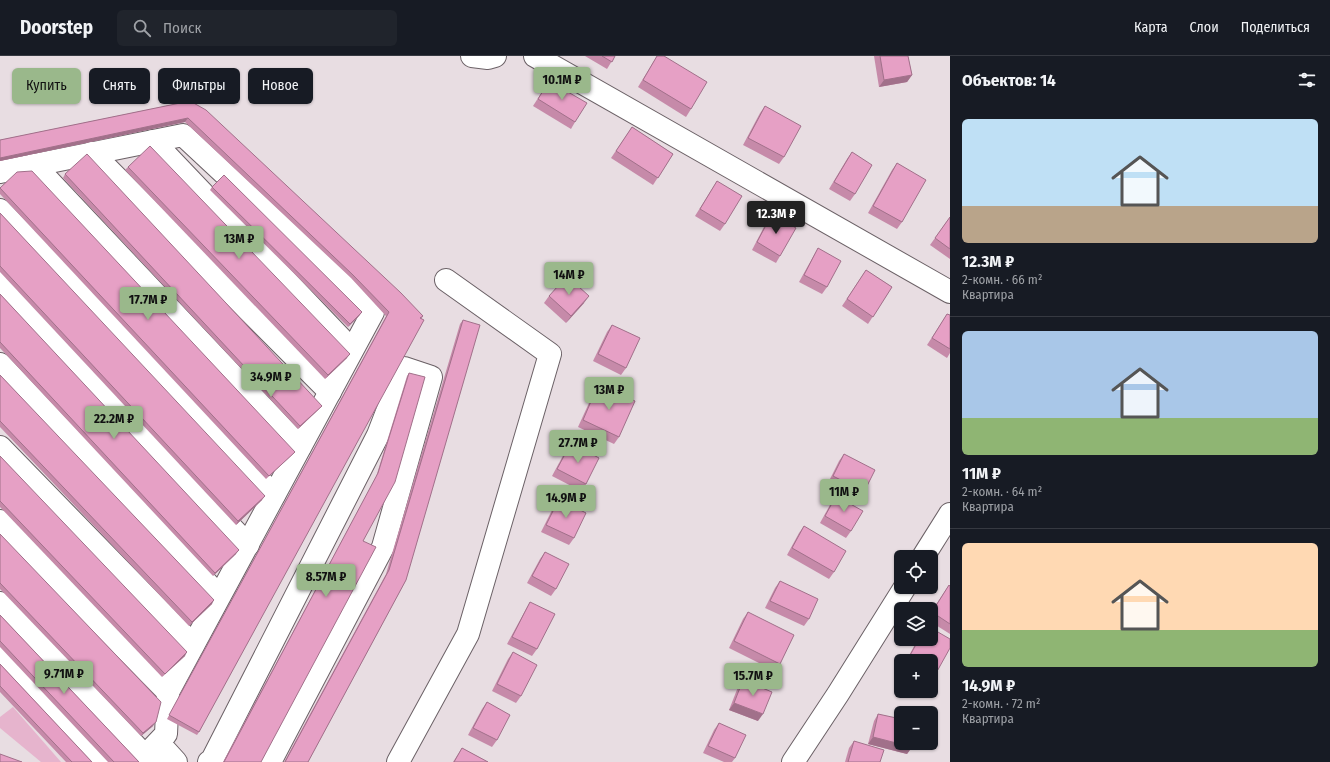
<!DOCTYPE html>
<html lang="ru">
<meta charset="utf-8">
<style>
body{margin:0;font-family:"Fira Sans Condensed",sans-serif;background:#20242c;color:#f1f3f6;height:100vh;display:flex;flex-direction:column;font-size:15px;white-space:nowrap}
*{box-sizing:border-box;margin:0}
p{font-size:13px;color:#9ea1a6}
.icon{flex:none;width:22px;height:22px;fill:none;stroke:currentColor;stroke-width:2;stroke-linecap:round;stroke-linejoin:round}
.map{position:relative;flex:1;overflow:hidden}
.drawer{display:flex;flex-direction:column;background:#171b24;width:380px}
.drawer>*{flex:none}
.guide{position:absolute;left:12px;top:12px;width:380px;height:36px;display:flex;gap:8px}
.controls{position:absolute;left:894px;top:494px;display:grid;gap:8px}
.controls a{display:grid;place-items:center;width:44px;height:44px;border-radius:6px;background:#171b24;box-shadow:0 1px 3px #0004;font-size:20px}
.price{position:absolute;translate:-50% -34px;padding:0 9px;border-radius:4px;background:#9ab88b;color:#111;font-size:13px;line-height:26px;filter:drop-shadow(0 1px 2px #0008)}
.price::after{content:'';position:absolute;left:50%;top:24px;width:12px;height:9px;margin-left:-6px;background:inherit;clip-path:polygon(0 0,100% 0,50% 100%)}
.price.active{background:#222;color:#fff}
ul{padding:0;list-style:none}
li{display:grid;align-content:center;gap:8px;height:212px;padding:0 12px}
li+li{border-top:1px solid #363941}
li span{display:grid;place-items:center;height:124px;border-radius:6px;color:#555}
li>.icon{margin-inline-start:auto}
span .icon{width:72px;height:72px;fill:#fffc;stroke-width:1}
li b{font-size:17px}
h2{display:flex;justify-content:space-between;align-items:center;height:48px;padding:0 12px;font-size:17px}
.chip{padding:0 14px;border-radius:6px;background:#171b24;box-shadow:0 1px 3px #0004;font-size:14px;line-height:36px}
.chip.active{background:#9ab88b;color:#111}
header{display:flex;align-items:center;gap:24px;box-sizing:border-box;height:56px;padding:0 20px;background:#171b24;border-bottom:1px solid #363941}
header strong{font-size:19px}
nav{display:flex;gap:22px;margin-inline-start:auto;font-size:14px}
.search{width:280px;height:36px;background:#20242c;display:flex;align-items:center;gap:10px;box-sizing:border-box;padding:0 14px;border-radius:6px;color:#9ea1a6;font-size:15px}
main{display:flex;flex:1;min-height:0}
.map>svg:first-child{display:block}
.green{fill:#e6b4cd}
.lines{fill:none;stroke-linecap:round;stroke-linejoin:round}
.minor-casing{stroke:#6b6166;stroke-width:24}
.minor{stroke:#fff;stroke-width:22}
.wall{fill:#c68aa9}
.shaded-wall{fill:#a1708a}
.building{fill:#e6a0c5;stroke:#a1708a}
</style>
<header>
<strong>Doorstep</strong>
<div class="search"><svg class="icon" aria-label="search" viewBox="0 0 24 24"><circle cx="10" cy="10" r="6"/><path d="M15 15l6 6"/></svg>Поиск</div>
<nav><a>Карта</a><a>Слои</a><a>Поделиться</a></nav>
</header>
<main>
<div class="map">
<svg width="950" height="706" viewBox="0 0 950 706">
<rect width="100%" height="100%" fill="#e8dde2"/>
<polygon class="green" points="13,651 61,706 41,706 0,672 0,661"/>
<g class="lines">
<g class="minor-casing">
<g id="minor">
<polyline points="472,0 488,2 495,0"/>
<polyline points="535,0 950,236"/>
<polyline points="153,85 352,294"/>
<polyline points="92,97 330,336"/>
<polyline points="34,109 300,391"/>
<polyline points="0,116 183,79 373,256 168,636 0,465"/>
<polyline points="0,154 274,439"/>
<polyline points="0,227 248,489"/>
<polyline points="0,308 219,540"/>
<polyline points="0,391 193,589"/>
<polyline points="923,501 950,458"/>
<polyline points="0,547 145,700 166,678 168,636"/>
<polyline points="0,602 98,706"/>
<polyline points="149,704 145,700 166,695 176,706"/>
<polyline points="209,706 212,704 378,379 404,312 431,321 383,491 270,706"/>
<polyline points="398,706 468,578 550,298 446,224"/>
<polyline points="793,706 838,638 905,531"/>
</g>
</g>
<use href="#minor" class="minor"/>
</g>
<g class="wall">
<polygon points="585,0 615,0 607,13"/>
<polygon points="657,0 691,53 686,61 638,31"/>
<polygon points="874,0 908,0 912,19 907,26 879,31"/>
<polygon points="549,25 575,66 571,73 533,50"/>
<polygon points="190,45 423,260 199,676 197,679 167,663 386,260 351,222 185,66 0,105 0,84"/>
<polygon points="765,50 784,101 779,108 743,89 760,57"/>
<polygon points="632,71 673,98 653,129 611,102"/>
<polygon points="852,96 855,138 850,145 829,133 847,103"/>
<polygon points="897,107 902,166 897,173 868,157 892,114"/>
<polygon points="128,111 347,302 325,323 125,114"/>
<polygon points="65,118 322,350 319,353 298,373 63,122"/>
<polygon points="717,125 725,168 720,175 695,160"/>
<polygon points="0,131 295,396 292,399 266,423 0,138"/>
<polygon points="212,131 362,256 359,260 348,271 210,134"/>
<polygon points="0,157 262,444 236,469 0,216"/>
<polygon points="772,158 780,200 776,207 752,194 767,165"/>
<polygon points="950,161 950,203 930,189"/>
<polygon points="818,192 827,231 822,238 799,226 814,199"/>
<polygon points="866,214 892,231 868,268 842,250"/>
<polygon points="0,238 236,498 213,520 0,292"/>
<polygon points="549,240 584,247 566,267 544,247"/>
<polygon points="947,258 950,259 950,297 947,302 927,289"/>
<polygon points="463,264 406,524 308,706 284,706 386,518 460,268"/>
<polygon points="612,269 626,312 621,319 593,305 607,276"/>
<polygon points="409,317 363,485 261,706 223,706 376,421 407,320"/>
<polygon points="0,319 212,548 189,570 0,371"/>
<polygon points="598,329 619,381 614,388 578,371 594,336"/>
<polygon points="571,387 586,428 581,435 552,420 566,394"/>
<polygon points="844,398 864,436 859,443 828,427 839,405"/>
<polygon points="0,400 185,600 162,621 0,451"/>
<polygon points="836,440 851,475 846,482 820,467 831,447"/>
<polygon points="559,443 574,482 569,489 541,476 554,450"/>
<polygon points="804,470 834,516 829,523 787,499 799,477"/>
<polygon points="0,478 153,670 141,680 0,533"/>
<polygon points="545,496 556,533 551,540 527,527 540,503"/>
<polygon points="780,525 809,563 804,570 765,552 775,532"/>
<polygon points="949,529 950,530 950,578 931,566 931,556"/>
<polygon points="530,546 537,593 532,600 507,588 526,553"/>
<polygon points="748,556 780,608 775,615 729,592 743,563"/>
<polygon points="0,559 139,706 108,706 0,591"/>
<polygon points="918,583 931,583 935,619 931,625 931,605 906,605"/>
<polygon points="513,596 521,640 516,647 492,635 508,603"/>
<polygon points="0,608 92,706 66,706 0,636"/>
<polygon points="743,624 758,665 729,654 738,631"/>
<polygon points="487,646 497,684 492,691 468,679 482,653"/>
<polygon points="878,658 912,691 907,698 868,688 874,665"/>
<polygon points="719,667 735,702 732,706 724,706 703,697 714,674"/>
<polygon points="854,685 880,706 845,706 849,692"/>
<polygon points="462,692 488,706 453,706"/>
</g>
<g class="shaded-wall">
<polygon points="912,19 907,26 879,31 884,24"/>
<polygon points="188,62 185,66 0,105 0,102"/>
<polygon points="589,240 584,247 566,267 571,260"/>
<polygon points="362,256 359,260 348,271 350,268"/>
<polygon points="350,298 347,302 325,323 328,319"/>
<polygon points="322,350 319,353 298,373 300,370"/>
<polygon points="265,440 262,444 236,469 238,465"/>
<polygon points="239,494 236,498 213,520 215,517"/>
<polygon points="214,544 212,548 189,570 192,566"/>
<polygon points="187,596 185,600 162,621"/>
<polygon points="734,647 763,658 758,665 729,654"/>
<polygon points="156,666 153,670 141,680 143,677"/>
<polygon points="873,681 912,691 907,698 868,688"/>
</g>
<g class="building">
<polygon points="602,0 615,0 612,6"/>
<polygon points="657,0 664,0 707,26 691,53 643,24"/>
<polygon points="880,0 908,0 912,19 884,24"/>
<polygon points="549,25 587,47 575,66 538,43"/>
<polygon points="190,45 206,54 401,237 423,260 420,262 424,264 199,676 169,659 389,256 353,219 188,62 0,102 0,84"/>
<polygon points="765,50 801,70 784,101 748,82"/>
<polygon points="632,71 673,98 658,122 616,95"/>
<polygon points="150,90 350,298 328,319 128,111"/>
<polygon points="852,96 872,109 855,138 834,126"/>
<polygon points="87,98 322,350 300,370 65,118"/>
<polygon points="897,107 926,124 902,166 873,150"/>
<polygon points="32,115 295,396 269,420 0,132 17,116"/>
<polygon points="224,119 362,256 350,268 212,131"/>
<polygon points="717,125 742,140 725,168 700,153"/>
<polygon points="0,157 265,440 238,465 0,210"/>
<polygon points="772,158 796,172 780,200 757,186"/>
<polygon points="950,161 950,193 935,182"/>
<polygon points="818,192 841,205 827,231 804,219"/>
<polygon points="866,214 892,231 873,261 847,243"/>
<polygon points="567,220 589,240 571,260 549,240"/>
<polygon points="0,238 239,494 215,517 0,286"/>
<polygon points="947,258 950,259 950,293 932,282"/>
<polygon points="463,264 480,269 406,524 308,706 285,706 389,514"/>
<polygon points="612,269 640,282 626,312 598,298"/>
<polygon points="409,317 425,321 395,426 363,485 376,491 261,706 224,706 378,417"/>
<polygon points="0,319 214,544 192,566 0,365"/>
<polygon points="598,329 635,345 619,381 583,364"/>
<polygon points="571,387 599,402 586,428 557,413"/>
<polygon points="844,398 875,414 864,436 833,420"/>
<polygon points="0,400 187,596 165,618 0,445"/>
<polygon points="836,440 863,455 851,475 825,460"/>
<polygon points="559,443 586,457 574,482 546,469"/>
<polygon points="804,470 846,495 834,516 792,492"/>
<polygon points="0,478 161,646 156,666 143,677 0,527"/>
<polygon points="545,496 569,508 556,533 532,520"/>
<polygon points="780,525 818,543 809,563 770,545"/>
<polygon points="949,529 950,530 950,568 932,556"/>
<polygon points="530,546 555,558 537,593 512,581"/>
<polygon points="748,556 794,579 780,608 734,585"/>
<polygon points="0,559 139,706 114,706 0,585"/>
<polygon points="931,572 950,583 950,592 935,619 931,617 931,605 910,605 908,603 919,583 931,583"/>
<polygon points="513,596 537,609 521,640 497,628"/>
<polygon points="0,608 92,706 72,706 0,630"/>
<polygon points="743,624 772,636 763,658 734,647"/>
<polygon points="487,646 510,659 497,684 473,672"/>
<polygon points="878,658 901,663 901,687 913,687 912,691 873,681"/>
<polygon points="719,667 746,679 735,702 708,690"/>
<polygon points="854,685 884,694 880,706 848,706"/>
<polygon points="462,692 488,706 454,706"/>
<polygon points="0,698 22,706 0,706"/>
</g>
</svg>
<div class="controls">
<a><svg class="icon" aria-label="locate" viewBox="0 0 24 24"><circle cx="12" cy="12" r="6"/><path d="M12 2v4M12 18v4M2 12h4M18 12h4"/></svg></a>
<a><svg class="icon" aria-label="layers" viewBox="0 0 24 24"><path d="M12 4l9 5-9 5-9-5zM3 14l9 5 9-5"/></svg></a>
<a>+</a>
<a>−</a>
</div>
<b class="price" style="left:562px;top:45px">10.1M ₽</b>
<b class="price active" style="left:776px;top:179px">12.3M ₽</b>
<b class="price" style="left:239px;top:204px">13M ₽</b>
<b class="price" style="left:569px;top:240px">14M ₽</b>
<b class="price" style="left:148px;top:265px">17.7M ₽</b>
<b class="price" style="left:271px;top:342px">34.9M ₽</b>
<b class="price" style="left:609px;top:355px">13M ₽</b>
<b class="price" style="left:114px;top:384px">22.2M ₽</b>
<b class="price" style="left:578px;top:408px">27.7M ₽</b>
<b class="price" style="left:844px;top:457px">11M ₽</b>
<b class="price" style="left:566px;top:463px">14.9M ₽</b>
<b class="price" style="left:326px;top:542px">8.57M ₽</b>
<b class="price" style="left:64px;top:639px">9.71M ₽</b>
<b class="price" style="left:753px;top:641px">15.7M ₽</b>
<div class="guide">
<a class="chip active">Купить</a>
<a class="chip">Снять</a>
<a class="chip">Фильтры</a>
<a class="chip">Новое</a>
</div>
</div>
<section class="drawer">
<h2>Объектов: 14<svg class="icon" aria-label="filters" viewBox="0 0 24 24"><path d="M4 7h16M4 17h16"/><circle cx="9" cy="7" r="2"/><circle cx="15" cy="17" r="2"/></svg></h2>
<ul>
<li><span style="background:linear-gradient(#bfe0f5 70%,#b9a48a 0)"><svg class="icon" aria-label="home" viewBox="0 0 24 24"><path d="M3 11l9-7 9 7M6 9v11h12V9"/></svg></span><div><b>12.3M ₽</b><p>2-комн. · 66 m²</p><p>Квартира</p></div></li>
<li><span style="background:linear-gradient(#a9c7e8 70%,#8fb573 0)"><svg class="icon" aria-label="home" viewBox="0 0 24 24"><path d="M3 11l9-7 9 7M6 9v11h12V9"/></svg></span><div><b>11M ₽</b><p>2-комн. · 64 m²</p><p>Квартира</p></div></li>
<li><span style="background:linear-gradient(#ffd9b3 70%,#8fb573 0)"><svg class="icon" aria-label="home" viewBox="0 0 24 24"><path d="M3 11l9-7 9 7M6 9v11h12V9"/></svg></span><div><b>14.9M ₽</b><p>2-комн. · 72 m²</p><p>Квартира</p></div></li>
</ul>
</section>
</main>
